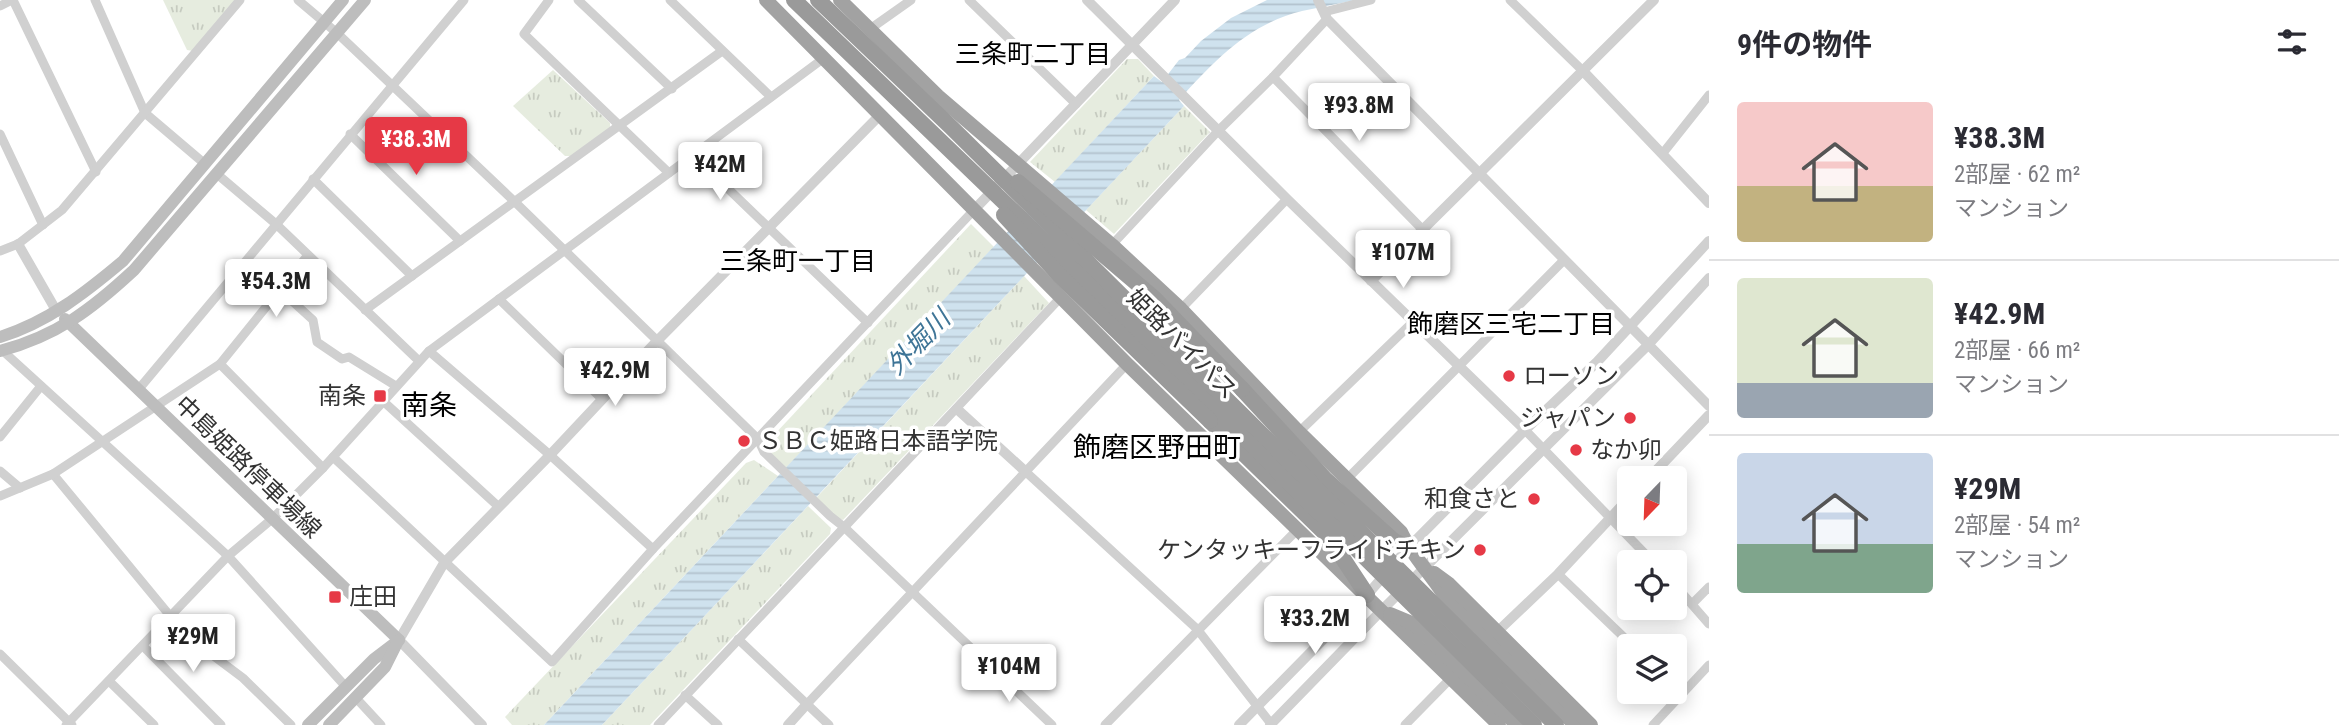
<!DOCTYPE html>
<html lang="ja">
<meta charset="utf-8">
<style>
body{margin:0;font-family:"Roboto Condensed","Noto Sans JP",sans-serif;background:#f2f2f3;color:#2b2b33;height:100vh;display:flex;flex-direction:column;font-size:26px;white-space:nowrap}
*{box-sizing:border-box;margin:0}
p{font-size:23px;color:#7c7c81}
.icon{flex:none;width:38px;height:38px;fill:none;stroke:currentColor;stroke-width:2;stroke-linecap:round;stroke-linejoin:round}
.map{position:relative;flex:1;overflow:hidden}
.side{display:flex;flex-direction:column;background:#fff;width:630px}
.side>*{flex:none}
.needle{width:46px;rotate:203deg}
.buttons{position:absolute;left:1617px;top:466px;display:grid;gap:14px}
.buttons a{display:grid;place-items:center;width:70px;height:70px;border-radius:7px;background:#fff;box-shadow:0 4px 18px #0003;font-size:35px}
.price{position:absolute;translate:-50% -60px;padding:0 16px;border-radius:7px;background:#fff;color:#222;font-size:23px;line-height:46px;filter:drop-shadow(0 2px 4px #0008)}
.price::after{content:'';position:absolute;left:50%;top:42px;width:21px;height:16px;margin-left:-10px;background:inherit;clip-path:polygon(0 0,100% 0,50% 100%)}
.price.current{background:#e63946;color:#fff}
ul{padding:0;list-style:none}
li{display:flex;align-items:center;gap:21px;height:175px;padding:0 28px}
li+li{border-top:2px solid #e1e1e2}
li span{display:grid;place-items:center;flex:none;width:196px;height:140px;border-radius:7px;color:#555}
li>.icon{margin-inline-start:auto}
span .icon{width:84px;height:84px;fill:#fffc;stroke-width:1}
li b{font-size:30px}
h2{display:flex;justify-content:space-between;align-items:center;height:84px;padding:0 28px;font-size:30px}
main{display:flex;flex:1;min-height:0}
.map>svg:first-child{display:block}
.grass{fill:url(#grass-tufts)}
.water{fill:url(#water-rules)}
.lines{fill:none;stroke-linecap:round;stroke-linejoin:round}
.minor{stroke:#d0d0d0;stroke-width:9}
.tertiary{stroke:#d0d0d0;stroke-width:10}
.secondary{stroke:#bdbdbd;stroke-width:12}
.trunk{stroke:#a2a2a2;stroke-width:14}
.motorway{stroke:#9a9a9a;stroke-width:16}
.motorway-bridge{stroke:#9a9a9a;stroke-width:16}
.poi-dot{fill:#e63946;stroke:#fff;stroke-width:2.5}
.labels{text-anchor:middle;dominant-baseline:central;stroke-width:7;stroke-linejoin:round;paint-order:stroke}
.street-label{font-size:24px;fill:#333;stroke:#fff}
.poi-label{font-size:24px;fill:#333;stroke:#fff;text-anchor:start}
.neighbourhood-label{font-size:26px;fill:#000;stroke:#fff}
.water-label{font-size:26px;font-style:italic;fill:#3f7597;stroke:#fff}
.quarter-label{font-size:28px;fill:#000;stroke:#fff}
</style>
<main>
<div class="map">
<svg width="1709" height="725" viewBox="0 0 1709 725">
<defs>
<pattern id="grass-tufts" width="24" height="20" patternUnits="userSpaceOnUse" patternTransform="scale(1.75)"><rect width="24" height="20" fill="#e6ecdf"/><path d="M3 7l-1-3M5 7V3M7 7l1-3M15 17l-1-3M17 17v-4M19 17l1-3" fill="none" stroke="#c6cbc0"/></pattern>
<pattern id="water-rules" width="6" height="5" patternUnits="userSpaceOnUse" patternTransform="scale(1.75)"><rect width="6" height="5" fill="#cfe2ee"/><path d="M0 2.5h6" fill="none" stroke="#b2c2cd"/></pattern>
</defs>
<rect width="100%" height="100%" fill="#fff"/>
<g class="grass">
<polygon points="163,0 236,0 193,51 187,50"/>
<polygon points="1127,59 1138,59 1154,76 1055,182 1030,162"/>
<polygon points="553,70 610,123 610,129 571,156 565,156 513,106"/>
<polygon points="1184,106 1210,132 1114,234 1086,210"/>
<polygon points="971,224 994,247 785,469 772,455 769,443 774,435"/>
<polygon points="1024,276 1049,303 843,520 835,517 816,498"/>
<polygon points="754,460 778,476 544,725 512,725 505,717 746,463"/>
<polygon points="808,506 831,528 830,534 650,725 602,725"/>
</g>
<path class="water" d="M1267 0H1356C1338 4 1320 7 1302 11 1249 24 1214 61 1179 100L1184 106 602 725H544L1154 76 1162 82 1179 60 1185 58 1201 41 1231 18Z"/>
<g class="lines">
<g class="minor">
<polyline points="13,0 96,172"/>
<polyline points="95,0 145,113 205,164"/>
<polyline points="298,0 337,33 515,202 758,439 764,452 830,516 844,527 1052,725"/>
<polyline points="549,0 524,34 669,173"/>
<polyline points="578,0 672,89"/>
<polyline points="670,0 771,97"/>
<polyline points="969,0 1076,104"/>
<polyline points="1510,0 1583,71"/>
<polyline points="0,6 12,0"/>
<polyline points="1324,12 1371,0"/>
<polyline points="870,29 911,0"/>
<polyline points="1273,77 1423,230"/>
<polyline points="0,134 43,225"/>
<polyline points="350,134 460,241"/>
<polyline points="1663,153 1709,95"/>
<polyline points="693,155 868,323"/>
<polyline points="217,174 276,224 419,361"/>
<polyline points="313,179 412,276"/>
<polyline points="1109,248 1218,131 1273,77 1327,19"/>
<polyline points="0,251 18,244 62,210 240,0"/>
<polyline points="280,290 313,320 317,342 342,359 349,357 396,386"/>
<polyline points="499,299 602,399"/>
<polyline points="1181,309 1287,199"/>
<polyline points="365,310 722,51"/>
<polyline points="3,351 228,556 346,687"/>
<polyline points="429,351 550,455 653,549"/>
<polyline points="220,364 323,468"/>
<polyline points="138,390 464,0"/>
<polyline points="383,401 499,507"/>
<polyline points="1525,430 1653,562"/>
<polyline points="1299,432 1414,321"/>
<polyline points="0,437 41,386"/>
<polyline points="333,457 552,662 653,549 974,210"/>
<polyline points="0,471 20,488"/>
<polyline points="1026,472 1197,629 1272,725"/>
<polyline points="53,474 171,617 207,651 243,678 291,725"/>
<polyline points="1347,479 1564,260"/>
<polyline points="0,496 53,474 220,364 308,255"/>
<polyline points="1558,574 1633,646"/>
<polyline points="1675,585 1709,624"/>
<polyline points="1692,604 1709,587"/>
<polyline points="738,639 829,725"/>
<polyline points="143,646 221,725"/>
<polyline points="0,654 72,725"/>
<polyline points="109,681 154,725"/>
<polyline points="1675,686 1683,693"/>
<polyline points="685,695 718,725"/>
<polyline points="356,698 381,725"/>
<polyline points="807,704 1127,364"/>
<polyline points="66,725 228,556 272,519 323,468 429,351 824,58"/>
<polyline points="658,725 1062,296"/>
<polyline points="1105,725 1298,529"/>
<polyline points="1405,725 1451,678"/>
<polyline points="1653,725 1709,665"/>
</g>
<g class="tertiary">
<polyline points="1087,0 1287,199 1525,430"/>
<polyline points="1318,0 1327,19 1709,406"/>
<polyline points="1583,71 1709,203"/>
<polyline points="974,210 1175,0"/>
<polyline points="18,244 57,312"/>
<polyline points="1371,281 1654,0"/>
<polyline points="957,409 1026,472"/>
<polyline points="1649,478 1709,415"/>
<polyline points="1497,632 1558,574 1629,498"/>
<polyline points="482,725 399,640 444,563 550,455 658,340 879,116"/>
<polyline points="788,725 807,704"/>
<polyline points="1239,725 1367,595 1408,548 1525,430 1597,362 1709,241"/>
<polyline points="1270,725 1382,610 1648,345 1709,278"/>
</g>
<g class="secondary">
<polyline points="65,319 399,640"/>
<path d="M0 337C48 322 85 293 123 261L343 0"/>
<path d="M0 351C57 336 92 309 134 270L365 0"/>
<polyline points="308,725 374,659 399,640"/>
<polyline points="329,725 385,667 397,643"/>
</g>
<g class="trunk">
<polyline points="766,0 1127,364 1499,725"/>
<path d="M840 0 938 96 1112 245 1181 309 1299 432 1401 532C1411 554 1429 572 1442 592L1575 725"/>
<polyline points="1434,573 1449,584 1591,725"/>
<polyline points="1390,614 1414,624 1517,725"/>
</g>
<g class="motorway">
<polyline points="1242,389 1325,479 1394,541 1408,548"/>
<polyline points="1210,421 1328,536 1367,595"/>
</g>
<g class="motorway-bridge">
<polyline points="794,0 1086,281 1534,725"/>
<polyline points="818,0 951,127 1556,725"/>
<polyline points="1018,182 1154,298 1242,389"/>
<polyline points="1004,215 1061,277 1210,421"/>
</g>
</g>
<g class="poi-dot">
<circle cx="1509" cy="376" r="7"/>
<rect x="373" y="389" width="14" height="14" rx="3.5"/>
<circle cx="1630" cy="418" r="7"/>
<circle cx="744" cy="441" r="7"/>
<circle cx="1576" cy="450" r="7"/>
<circle cx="1534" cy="499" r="7"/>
<circle cx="1480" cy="550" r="7"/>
<rect x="328" y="590" width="14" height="14" rx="3.5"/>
</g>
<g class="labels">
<g class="street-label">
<text transform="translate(1182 344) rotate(45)">姫路バイパス</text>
<text transform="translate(248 467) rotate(44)">中島姫路停車場線</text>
</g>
<g class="poi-label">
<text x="1523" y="376">ローソン</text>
<text x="366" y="396" text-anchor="end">南条</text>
<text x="1616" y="418" text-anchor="end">ジャパン</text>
<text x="758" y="441">ＳＢＣ姫路日本語学院</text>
<text x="1590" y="450">なか卯</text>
<text x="1520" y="499" text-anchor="end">和食さと</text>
<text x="1466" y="550" text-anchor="end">ケンタッキーフライドチキン</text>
<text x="349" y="597">庄田</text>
</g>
<g class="neighbourhood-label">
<text x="1033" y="54">三条町二丁目</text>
<text x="798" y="261">三条町一丁目</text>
<text x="1511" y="324">飾磨区三宅二丁目</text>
</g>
<g class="water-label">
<text transform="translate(918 342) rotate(-46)">外堀川</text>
</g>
<g class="quarter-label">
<text x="429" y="405">南条</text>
<text x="1157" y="447">飾磨区野田町</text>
</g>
</g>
</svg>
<div class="buttons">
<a><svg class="needle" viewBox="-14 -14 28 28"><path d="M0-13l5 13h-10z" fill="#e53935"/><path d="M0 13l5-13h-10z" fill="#7c7c81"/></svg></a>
<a><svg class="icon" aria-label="locate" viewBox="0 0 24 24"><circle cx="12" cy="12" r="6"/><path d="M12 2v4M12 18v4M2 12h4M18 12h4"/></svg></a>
<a><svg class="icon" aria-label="layers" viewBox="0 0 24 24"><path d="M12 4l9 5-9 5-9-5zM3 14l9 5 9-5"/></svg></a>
</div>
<b class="price" style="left:1359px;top:143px">¥93.8M</b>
<b class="price current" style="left:416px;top:177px">¥38.3M</b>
<b class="price" style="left:720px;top:202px">¥42M</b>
<b class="price" style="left:1403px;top:290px">¥107M</b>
<b class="price" style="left:276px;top:319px">¥54.3M</b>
<b class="price" style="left:615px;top:408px">¥42.9M</b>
<b class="price" style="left:1315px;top:656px">¥33.2M</b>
<b class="price" style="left:193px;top:674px">¥29M</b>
<b class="price" style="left:1009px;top:704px">¥104M</b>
</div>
<section class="side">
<h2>9件の物件<svg class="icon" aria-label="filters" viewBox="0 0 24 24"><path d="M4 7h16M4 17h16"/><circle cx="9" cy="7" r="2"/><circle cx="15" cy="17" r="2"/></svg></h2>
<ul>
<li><span style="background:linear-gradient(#f6c9c9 60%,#c2b280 0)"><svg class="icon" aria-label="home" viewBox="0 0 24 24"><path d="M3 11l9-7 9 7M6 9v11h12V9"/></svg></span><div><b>¥38.3M</b><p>2部屋 · 62 m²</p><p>マンション</p></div></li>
<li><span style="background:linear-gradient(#dfe7d0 75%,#9aa5b1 0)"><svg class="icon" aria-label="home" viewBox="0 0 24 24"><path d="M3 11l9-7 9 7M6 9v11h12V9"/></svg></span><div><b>¥42.9M</b><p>2部屋 · 66 m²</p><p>マンション</p></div></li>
<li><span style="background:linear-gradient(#c9d6e8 65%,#7fa58c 0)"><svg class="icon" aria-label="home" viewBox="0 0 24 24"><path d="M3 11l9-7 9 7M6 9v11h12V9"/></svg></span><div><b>¥29M</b><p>2部屋 · 54 m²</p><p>マンション</p></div></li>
</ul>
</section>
</main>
